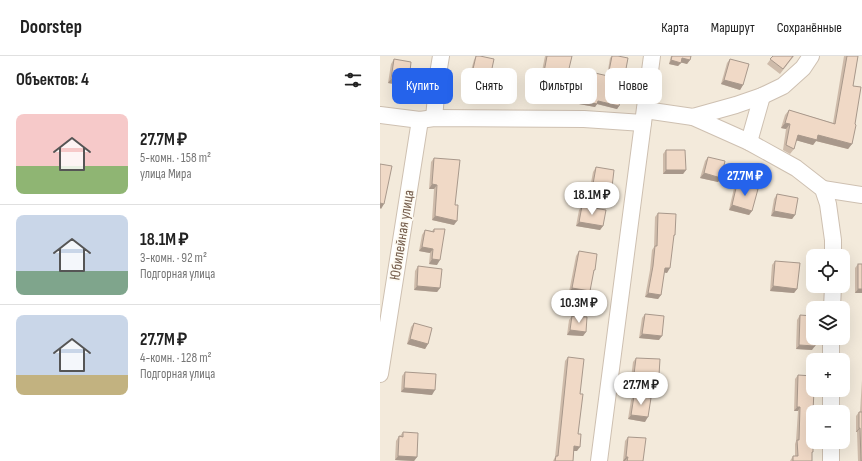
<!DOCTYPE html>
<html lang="ru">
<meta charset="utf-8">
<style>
body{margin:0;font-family:"Sofia Sans Condensed",sans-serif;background:#f6f6f6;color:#222;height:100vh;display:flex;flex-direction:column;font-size:15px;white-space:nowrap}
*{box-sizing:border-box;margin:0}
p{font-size:13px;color:#767676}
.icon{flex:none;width:22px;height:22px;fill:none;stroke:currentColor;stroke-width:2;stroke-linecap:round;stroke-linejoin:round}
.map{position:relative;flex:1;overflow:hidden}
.side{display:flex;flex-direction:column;background:#fff;width:380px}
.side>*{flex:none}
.hud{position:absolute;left:12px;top:12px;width:380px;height:36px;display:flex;gap:8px}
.buttons{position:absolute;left:426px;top:193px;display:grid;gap:8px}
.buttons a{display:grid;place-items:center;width:44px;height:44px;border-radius:8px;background:#fff;box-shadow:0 4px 16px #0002;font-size:20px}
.price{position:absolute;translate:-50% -34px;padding:0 9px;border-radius:14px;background:#fff;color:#222;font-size:13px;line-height:26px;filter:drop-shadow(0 1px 2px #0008)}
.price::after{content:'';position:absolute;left:50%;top:24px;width:12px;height:9px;margin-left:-6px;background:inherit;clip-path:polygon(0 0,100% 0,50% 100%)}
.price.on{background:#2563eb;color:#fff}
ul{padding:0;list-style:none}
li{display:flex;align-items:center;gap:12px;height:100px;padding:0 16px}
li+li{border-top:1px solid #e0e0e0}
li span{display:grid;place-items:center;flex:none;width:112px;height:80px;border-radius:8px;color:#555}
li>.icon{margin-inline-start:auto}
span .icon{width:48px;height:48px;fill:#fffc;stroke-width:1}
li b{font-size:17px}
h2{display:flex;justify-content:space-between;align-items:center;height:48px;padding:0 16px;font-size:17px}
.chip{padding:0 14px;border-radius:8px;background:#fff;box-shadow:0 4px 16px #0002;font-size:14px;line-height:36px}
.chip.on{background:#2563eb;color:#fff}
header{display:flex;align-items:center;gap:24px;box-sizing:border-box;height:56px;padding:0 20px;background:#fff;border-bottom:1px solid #e0e0e0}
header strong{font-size:19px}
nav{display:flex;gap:22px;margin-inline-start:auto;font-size:14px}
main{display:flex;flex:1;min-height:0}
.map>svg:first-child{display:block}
.residential{fill:#f3eadb;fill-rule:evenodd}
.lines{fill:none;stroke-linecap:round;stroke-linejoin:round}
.minor-casing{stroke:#cec0b1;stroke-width:18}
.minor{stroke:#fff;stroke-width:16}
.wall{fill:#cebbaa}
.shaded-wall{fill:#a8988b}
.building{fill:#f0d9c6;stroke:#a8988b}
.labels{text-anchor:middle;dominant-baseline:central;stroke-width:3.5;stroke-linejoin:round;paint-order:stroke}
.street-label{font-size:15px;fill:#77604f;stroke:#fefbf3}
</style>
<header>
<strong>Doorstep</strong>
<nav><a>Карта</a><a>Маршрут</a><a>Сохранённые</a></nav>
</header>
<main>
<section class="side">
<h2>Объектов: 4<svg class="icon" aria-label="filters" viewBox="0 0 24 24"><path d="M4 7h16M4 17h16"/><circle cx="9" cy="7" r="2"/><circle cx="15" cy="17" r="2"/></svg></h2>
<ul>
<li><span style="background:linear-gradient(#f6c9c9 65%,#8fb573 0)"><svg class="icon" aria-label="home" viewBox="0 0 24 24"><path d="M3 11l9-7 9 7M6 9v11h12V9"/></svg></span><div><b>27.7M ₽</b><p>5-комн. · 158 m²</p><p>улица Мира</p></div></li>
<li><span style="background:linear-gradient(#c9d6e8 70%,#7fa58c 0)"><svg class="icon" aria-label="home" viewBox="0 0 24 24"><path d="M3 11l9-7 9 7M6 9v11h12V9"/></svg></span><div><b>18.1M ₽</b><p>3-комн. · 92 m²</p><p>Подгорная улица</p></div></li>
<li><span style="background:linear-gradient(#c9d6e8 75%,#c2b280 0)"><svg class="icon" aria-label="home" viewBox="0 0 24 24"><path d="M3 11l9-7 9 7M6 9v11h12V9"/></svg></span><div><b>27.7M ₽</b><p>4-комн. · 128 m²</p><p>Подгорная улица</p></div></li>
</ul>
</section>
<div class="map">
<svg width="482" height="405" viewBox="0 0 482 405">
<rect width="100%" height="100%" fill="#fcf7ed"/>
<path class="residential" d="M0 0H482V405H0ZM433 200H463V230H433ZM433 252H463V282H433ZM433 304H463V334H433ZM433 356H463V386H433Z"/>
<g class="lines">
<g class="minor-casing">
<g id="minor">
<polyline points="265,54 313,61 356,49 382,40 403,30 423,12 431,0"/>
<polyline points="0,59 40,64 54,62 204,63 263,67"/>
<polyline points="313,61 369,86 416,112 443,133 448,148 453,184 453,200"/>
<polyline points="54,62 58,18 61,0"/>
<polyline points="369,86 382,40"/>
<polyline points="443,133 482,139"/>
<polyline points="452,252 453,230"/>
<polyline points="451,304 451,282"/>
<polyline points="0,318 40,64"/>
<polyline points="451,356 451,334"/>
<polyline points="219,405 263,67 272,0"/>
<polyline points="451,405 451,386"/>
</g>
</g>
<use href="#minor" class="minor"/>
</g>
<g class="wall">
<polygon points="96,0 100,0 108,21 90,18 94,4"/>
<polygon points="165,0 192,0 184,26 161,20"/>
<polygon points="232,0 238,0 239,50 237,53 217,48 215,51 199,48 202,36 204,33 209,35 213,20 215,17 227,20 230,2"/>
<polygon points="291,0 311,0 310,4 307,8 301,6 298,10 289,8"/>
<polygon points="393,0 414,0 400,18 387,8"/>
<polygon points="464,0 478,0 473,30 475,68 472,88 468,93 436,85 433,89 416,84 414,93 410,98 403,94 406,73 401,72 405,59 409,54 453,67"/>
<polygon points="14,3 29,25 26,30 8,27 11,8"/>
<polygon points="350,3 363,29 360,34 341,28 347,7"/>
<polygon points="286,94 306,114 303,118 283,118 283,98"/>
<polygon points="328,101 341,122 338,126 320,122 325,105"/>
<polygon points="54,102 75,149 74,169 52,164 54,133 49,133 51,106"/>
<polygon points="216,111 232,131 229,135 210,132 213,116"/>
<polygon points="357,128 372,155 369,159 349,154 354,132"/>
<polygon points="397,138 415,159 412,163 391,160 394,143"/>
<polygon points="202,150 223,170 220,174 196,170 199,154"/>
<polygon points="278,157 295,179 294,180 287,217 284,216 281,239 278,243 265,241 270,214 272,194 274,191 275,161"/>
<polygon points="54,173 57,209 49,208 50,197 39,195 42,179 45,174 52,175"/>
<polygon points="199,195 213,216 210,235 207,239 189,236 196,200"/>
<polygon points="395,205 417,233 414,237 390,235 392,209"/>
<polygon points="478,208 482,237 475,237 475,212"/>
<polygon points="38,210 60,232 57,236 34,234 35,215"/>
<polygon points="265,258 279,284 259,282 262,262"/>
<polygon points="420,259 432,294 416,293 417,264"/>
<polygon points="192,260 206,276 203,280 187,279 189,264"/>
<polygon points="34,267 48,288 45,293 27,288 31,271"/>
<polygon points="188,301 200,338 198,378 197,395 194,395 193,405 173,405 175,401 185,305"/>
<polygon points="256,302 276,323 251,322 253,306"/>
<polygon points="25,316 52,339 21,336 22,320"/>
<polygon points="418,319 432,398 432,405 410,405 413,400 415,400 415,388 416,385 418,355 414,355 415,323"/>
<polygon points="482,324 482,405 478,405 477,376 476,376 476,360 479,356 480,356"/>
<polygon points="254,340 265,366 248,363 251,344"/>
<polygon points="23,376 37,401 34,405 15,404 16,385 19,380 20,380"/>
<polygon points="248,381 263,405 243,405 245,385"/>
</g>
<g class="shaded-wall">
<polygon points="302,2 310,4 307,8 299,6"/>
<polygon points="291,4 301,7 298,10 289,8"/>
<polygon points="93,13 111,17 108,21 90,18"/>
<polygon points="164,16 187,21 184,26 161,20"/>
<polygon points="11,23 29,25 26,30 8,27"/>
<polygon points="344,24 363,29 360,34 341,28"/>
<polygon points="201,45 218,45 239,50 237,53 217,48 215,51 199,48"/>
<polygon points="405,67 410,68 406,73 401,72"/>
<polygon points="418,79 438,79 472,88 468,93 436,85 433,89 415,84"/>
<polygon points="286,114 306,114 303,118 283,118"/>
<polygon points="324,117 341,122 338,126 320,122"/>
<polygon points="52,128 57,129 54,133 49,133"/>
<polygon points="213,128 232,131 229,135 210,132"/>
<polygon points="0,147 4,148 1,153 0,152"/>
<polygon points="352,149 372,155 369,159 349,154"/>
<polygon points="394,155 415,159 412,163 391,160"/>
<polygon points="55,160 77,165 74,169 52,164"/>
<polygon points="199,166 223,170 220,174 196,170"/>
<polygon points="42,191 53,193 50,197 39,195"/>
<polygon points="52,203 60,204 57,209 49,208"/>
<polygon points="285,212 290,212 287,217 282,216"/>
<polygon points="37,230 60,232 57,236 34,234"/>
<polygon points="393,230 417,233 414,237 390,235"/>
<polygon points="192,232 210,235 207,239 189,236"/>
<polygon points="478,233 482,233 482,237 475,237"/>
<polygon points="268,237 281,239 278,243 265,241"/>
<polygon points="190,274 206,276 203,280 187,279"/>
<polygon points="262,278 282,280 279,284 259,282"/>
<polygon points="30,283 48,288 45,293 27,288"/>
<polygon points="419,289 435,290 432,294 416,293"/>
<polygon points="254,318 279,319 276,323 251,322"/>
<polygon points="24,332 55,334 52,339 21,336"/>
<polygon points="417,351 420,351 418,355 414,355"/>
<polygon points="251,359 268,361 265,366 248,363"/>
<polygon points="479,372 480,372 477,376 476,376"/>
<polygon points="194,390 200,391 197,395 191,395"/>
<polygon points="18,400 37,401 34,405 15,404"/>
<polygon points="246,401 248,401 245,405 243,405"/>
</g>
<g class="building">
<polygon points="96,0 100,0 114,3 111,17 93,13"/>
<polygon points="167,0 192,0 187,21 164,16"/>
<polygon points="232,0 238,0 248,2 239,50 218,45 217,48 201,45 204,33 211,35 215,17 228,20"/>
<polygon points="292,0 311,0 310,4 302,2 301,7 291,4"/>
<polygon points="393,0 413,0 403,13 390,3"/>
<polygon points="467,0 478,0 473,30 481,31 475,68 476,69 472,88 438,79 437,84 418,79 414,93 406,89 410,68 405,67 409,54 455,68"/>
<polygon points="14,3 31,6 29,25 11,23"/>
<polygon points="350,3 369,8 363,29 344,24"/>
<polygon points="286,94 305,94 306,114 286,114"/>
<polygon points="328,101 345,105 341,122 324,117"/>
<polygon points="54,102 80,104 75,149 78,149 77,165 55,160 57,129 52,128"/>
<polygon points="0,108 12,110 4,148 0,147"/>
<polygon points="216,111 234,114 232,131 213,128"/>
<polygon points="357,128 378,133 372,155 352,149"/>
<polygon points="397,138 418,142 415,159 394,155"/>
<polygon points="202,150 226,154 223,170 199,166"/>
<polygon points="278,157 296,158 295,179 294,179 290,212 285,212 281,239 268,237 273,210 275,190 277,190"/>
<polygon points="54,173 65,173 60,204 52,203 53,193 42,191 45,174 54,176"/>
<polygon points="199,195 217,198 215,214 214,214 210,235 192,232"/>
<polygon points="395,205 420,207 417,233 393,230"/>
<rect x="478" y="208" width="4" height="25"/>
<polygon points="38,210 62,213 60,232 37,230"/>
<polygon points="265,258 284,260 282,280 262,278"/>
<polygon points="420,259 433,260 433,282 435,282 435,290 419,289"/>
<polygon points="192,260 207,261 206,276 190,274"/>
<polygon points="34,267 52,272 48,288 30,283"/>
<polygon points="188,301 204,303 200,338 203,338 198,378 201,378 200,391 194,390 193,405 175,405 176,400 178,400"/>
<polygon points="256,302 280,303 279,319 254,318"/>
<polygon points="25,316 56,318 55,334 24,332"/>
<polygon points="418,319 433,320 433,334 434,334 433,356 433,396 432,396 432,405 413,405 413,400 418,400 417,384 419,384 420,351 417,351"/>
<polygon points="254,340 271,342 268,361 251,359"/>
<polygon points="479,356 482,356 482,405 481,405 480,372 479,372"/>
<polygon points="23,376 38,377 37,401 18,400 19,380 23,381"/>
<polygon points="248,381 266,382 263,405 247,405 248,401 246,401"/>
</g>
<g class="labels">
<g class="street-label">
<text transform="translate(22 179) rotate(-81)">Юбилейная улица</text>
</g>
</g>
</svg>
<div class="buttons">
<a><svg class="icon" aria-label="locate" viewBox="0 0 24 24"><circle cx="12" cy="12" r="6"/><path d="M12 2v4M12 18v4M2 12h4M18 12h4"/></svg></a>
<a><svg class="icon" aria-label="layers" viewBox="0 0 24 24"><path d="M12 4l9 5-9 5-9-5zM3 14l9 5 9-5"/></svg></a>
<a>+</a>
<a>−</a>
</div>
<b class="price on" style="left:365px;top:141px">27.7M ₽</b>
<b class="price" style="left:212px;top:160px">18.1M ₽</b>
<b class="price" style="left:199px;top:268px">10.3M ₽</b>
<b class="price" style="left:261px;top:350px">27.7M ₽</b>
<div class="hud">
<a class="chip on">Купить</a>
<a class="chip">Снять</a>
<a class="chip">Фильтры</a>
<a class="chip">Новое</a>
</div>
</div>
</main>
